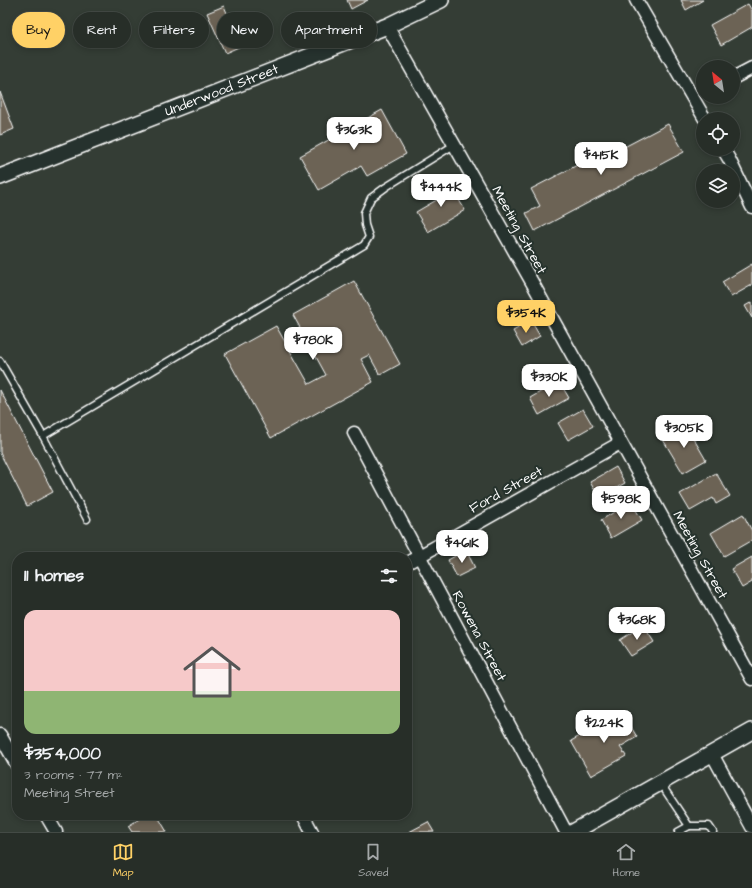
<!DOCTYPE html>
<meta charset="utf-8">
<style>
body{margin:0;font-family:"Architects Daughter",sans-serif;background:#2f3630;color:#f1f3f6;height:100vh;display:flex;flex-direction:column;font-size:15px;white-space:nowrap}
*{box-sizing:border-box;margin:0}
p{font-size:13px;color:#a4a8a8}
.icon{flex:none;width:22px;height:22px;fill:none;stroke:currentColor;stroke-width:2;stroke-linecap:round;stroke-linejoin:round}
.map{position:relative;flex:1;overflow:hidden}
.panel{position:absolute;left:12px;top:552px;width:400px;height:268px;display:flex;flex-direction:column;background:#272e28;border-radius:16px;box-shadow:0 2px 6px #0003,0 0 0 1px #434a45}
.panel>*{flex:none}
.banner{position:absolute;left:12px;top:12px;width:400px;height:36px;display:flex;gap:8px}
.needle{width:26px;rotate:330deg}
.fabs{position:absolute;left:696px;top:60px;display:grid;gap:8px}
.fabs a{display:grid;place-items:center;width:44px;height:44px;border-radius:50%;background:#272e28;box-shadow:0 2px 6px #0003,0 0 0 1px #434a45;font-size:20px}
.price{position:absolute;translate:-50% -34px;padding:0 9px;border-radius:8px;background:#fff;color:#222;font-size:13px;line-height:26px;filter:drop-shadow(0 1px 2px #0008)}
.price::after{content:'';position:absolute;left:50%;top:24px;width:12px;height:9px;margin-left:-6px;background:inherit;clip-path:polygon(0 0,100% 0,50% 100%)}
.price.active{background:#ffd166;color:#111}
ul{padding:0;list-style:none}
li{display:grid;align-content:center;gap:8px;height:212px;padding:0 12px}
li+li{border-top:1px solid #434a45}
li span{display:grid;place-items:center;height:124px;border-radius:12px;color:#555}
li>.icon{margin-inline-start:auto}
span .icon{width:72px;height:72px;fill:#fffc;stroke-width:1}
li b{font-size:17px}
h2{display:flex;justify-content:space-between;align-items:center;height:48px;padding:0 12px;font-size:17px}
.tag{padding:0 14px;border-radius:18px;background:#272e28;box-shadow:0 2px 6px #0003,0 0 0 1px #434a45;font-size:14px;line-height:36px}
.tag.active{background:#ffd166;color:#111}
.tab-bar{display:flex;justify-content:space-around;align-items:center;height:56px;border-top:1px solid #434a45;background:#272e28;font-size:11px;color:#a4a8a8}
.tab-bar a{display:grid;justify-items:center;gap:2px}
.tab-bar .active{color:#ffd166}
.map>svg:first-child{display:block}
.building{fill:#6c6455;stroke:#fff}
.lines{fill:none;stroke-linecap:round;stroke-linejoin:round}
.service-casing{stroke:#fff;stroke-width:9}
.minor-casing{stroke:#fff;stroke-width:15}
.tertiary-casing{stroke:#fff;stroke-width:18}
.service{stroke:#26332d;stroke-width:6}
.minor{stroke:#26332d;stroke-width:12}
.tertiary{stroke:#26332d;stroke-width:15}
.labels{text-anchor:middle;dominant-baseline:central;stroke-width:4;stroke-linejoin:round;paint-order:stroke}
.street-label{font-size:14px;fill:#fff;stroke:#26332d}
</style>
<div class="map">
<svg width="752" height="832" viewBox="0 0 752 832">
<rect width="100%" height="100%" fill="#343d35"/>
<filter id="ink" filterUnits="userSpaceOnUse"><feTurbulence type="fractalNoise" baseFrequency=".025" numOctaves="2"/><feDisplacementMap in="SourceGraphic" scale="8" xChannelSelector="R" yChannelSelector="G"/><feConvolveMatrix kernelMatrix="1 2 1 2 8 2 1 2 1" color-interpolation-filters="sRGB"/></filter>
<g filter="url(#ink)">
<g class="building">
<polygon points="347,0 368,0 351,9"/>
<polygon points="681,0 703,0 686,10"/>
<polygon points="748,4 752,11 752,27 721,45 710,25"/>
<polygon points="224,6 241,46 225,53 207,13"/>
<polygon points="0,92 14,129 0,135"/>
<polygon points="382,110 406,154 367,176 361,166 319,190 300,156"/>
<polygon points="668,124 684,152 535,231 526,213 540,206 531,189 587,160 590,165"/>
<polygon points="447,180 465,210 428,232 416,212 440,198 434,188"/>
<polygon points="752,264 752,285 731,297 722,282"/>
<polygon points="354,281 400,364 380,375 369,355 361,359 373,382 271,438 225,354 276,326 309,384 326,375 293,315"/>
<polygon points="752,302 752,318 745,306"/>
<polygon points="531,321 540,336 522,347 513,331"/>
<polygon points="559,381 569,398 539,415 530,398"/>
<polygon points="0,390 53,492 27,506 0,453"/>
<polygon points="583,409 593,426 568,440 558,423"/>
<polygon points="685,424 706,460 683,473 662,438"/>
<polygon points="616,467 625,483 599,498 590,482"/>
<polygon points="716,473 730,496 716,504 713,498 690,511 680,494"/>
<polygon points="631,502 642,520 611,538 601,520"/>
<polygon points="743,514 752,531 752,540 724,556 711,533"/>
<polygon points="466,550 475,568 457,577 448,560"/>
<polygon points="752,557 752,582 742,588 731,569"/>
<polygon points="643,625 654,642 631,656 620,640"/>
<polygon points="622,712 637,737 620,747 626,756 591,776 571,741"/>
<polygon points="146,815 157,815 167,832 132,832 128,826"/>
<polygon points="428,822 434,832 409,832"/>
</g>
<g class="lines">
<g class="service-casing">
<g id="service">
<polyline points="0,361 43,436"/>
<polyline points="87,519 43,436 364,245 369,237 365,225 364,213 371,198 386,187 454,145"/>
<polyline points="661,784 689,826 678,832"/>
<polyline points="689,826 709,826 713,832"/>
</g>
</g>
<g class="minor-casing">
<g id="minor">
<polyline points="636,0 705,119"/>
<polyline points="387,26 533,284 752,679"/>
<polyline points="733,78 752,68"/>
<polyline points="723,149 729,159 752,207"/>
<polyline points="354,433 566,832"/>
<polyline points="407,563 620,443"/>
<polyline points="0,735 17,765"/>
<polyline points="712,754 752,827"/>
<polyline points="46,815 56,832"/>
<polyline points="303,815 312,832"/>
</g>
</g>
<g class="tertiary-casing">
<g id="tertiary">
<path id="s1" d="M0 177 387 26 441 0"/>
<polyline points="573,832 752,731"/>
</g>
</g>
<use href="#service" class="service"/>
<use href="#minor" class="minor"/>
<use href="#tertiary" class="tertiary"/>
</g>
</g>
<g class="labels">
<g class="street-label">
<text stroke="none"><textPath href="#s1" startOffset="238">Underwood Street</textPath></text>
<text transform="translate(519 230) rotate(61)">Meeting Street</text>
<text transform="translate(506 490) rotate(-29)">Ford Street</text>
<text transform="translate(700 555) rotate(61)">Meeting Street</text>
<text transform="translate(479 636) rotate(62)">Rowena Street</text>
</g>
</g>
</svg>
<div class="fabs">
<a><svg class="needle" viewBox="-14 -14 28 28"><path d="M0-13l5 13h-10z" fill="#e53935"/><path d="M0 13l5-13h-10z" fill="#a4a8a8"/></svg></a>
<a><svg class="icon" aria-label="locate" viewBox="0 0 24 24"><circle cx="12" cy="12" r="6"/><path d="M12 2v4M12 18v4M2 12h4M18 12h4"/></svg></a>
<a><svg class="icon" aria-label="layers" viewBox="0 0 24 24"><path d="M12 4l9 5-9 5-9-5zM3 14l9 5 9-5"/></svg></a>
</div>
<b class="price" style="left:354px;top:151px">$363K</b>
<b class="price" style="left:601px;top:176px">$415K</b>
<b class="price" style="left:441px;top:208px">$444K</b>
<b class="price active" style="left:526px;top:334px">$354K</b>
<b class="price" style="left:313px;top:361px">$780K</b>
<b class="price" style="left:549px;top:398px">$330K</b>
<b class="price" style="left:684px;top:449px">$305K</b>
<b class="price" style="left:621px;top:520px">$598K</b>
<b class="price" style="left:462px;top:564px">$461K</b>
<b class="price" style="left:637px;top:641px">$368K</b>
<b class="price" style="left:604px;top:744px">$224K</b>
<div class="banner">
<a class="tag active">Buy</a>
<a class="tag">Rent</a>
<a class="tag">Filters</a>
<a class="tag">New</a>
<a class="tag">Apartment</a>
</div>
<section class="panel">
<h2>11 homes<svg class="icon" aria-label="filters" viewBox="0 0 24 24"><path d="M4 7h16M4 17h16"/><circle cx="9" cy="7" r="2"/><circle cx="15" cy="17" r="2"/></svg></h2>
<ul>
<li><span style="background:linear-gradient(#f6c9c9 65%,#8fb573 0)"><svg class="icon" aria-label="home" viewBox="0 0 24 24"><path d="M3 11l9-7 9 7M6 9v11h12V9"/></svg></span><div><b>$354,000</b><p>3 rooms · 77 m²</p><p>Meeting Street</p></div></li>
</ul>
</section>
</div>
<nav class="tab-bar">
<a class="active"><svg class="icon" aria-label="map" viewBox="0 0 24 24"><path d="M3 6l6-2 6 2 6-2v14l-6 2-6-2-6 2zM9 4v14M15 6v14"/></svg>Map</a>
<a><svg class="icon" aria-label="saved" viewBox="0 0 24 24"><path d="M7 4h10v16l-5-4-5 4z"/></svg>Saved</a>
<a><svg class="icon" aria-label="home" viewBox="0 0 24 24"><path d="M3 11l9-7 9 7M6 9v11h12V9"/></svg>Home</a>
</nav>
